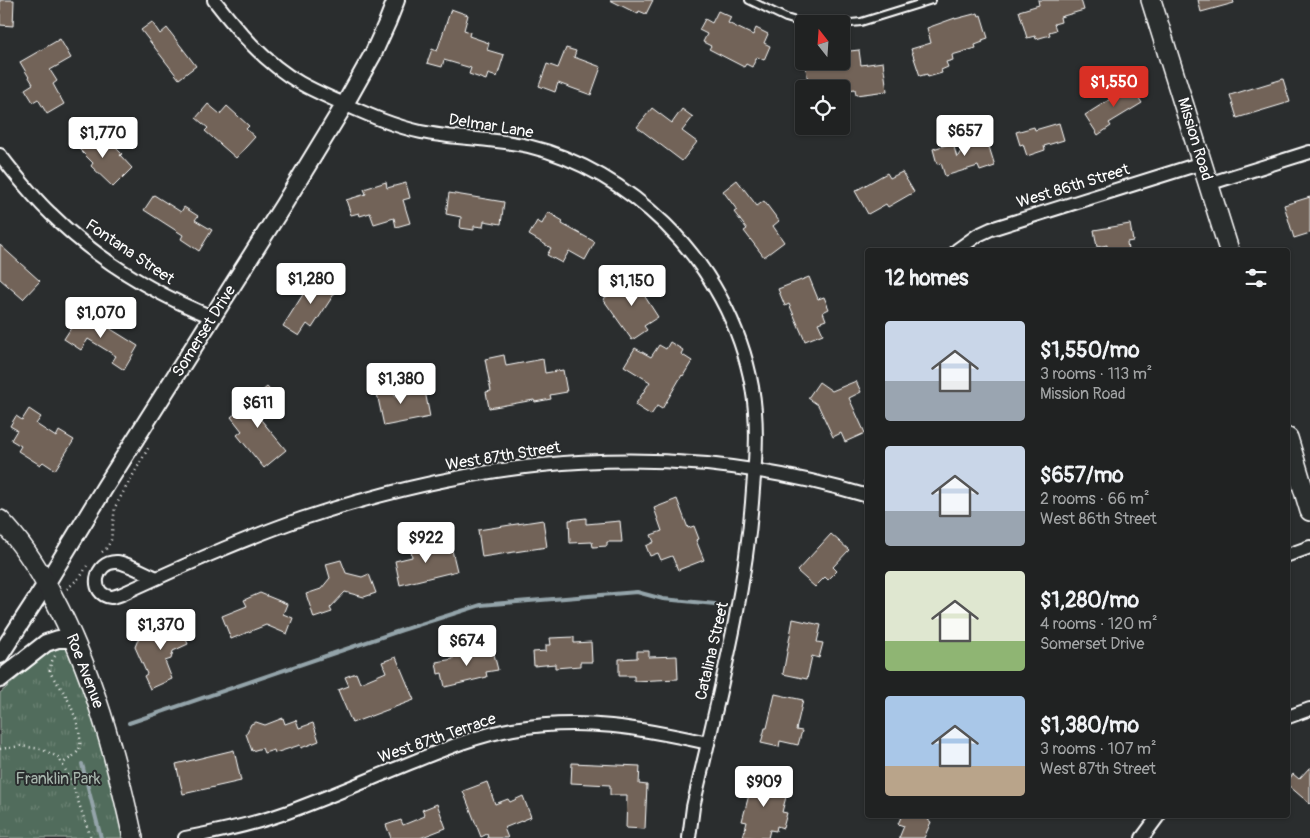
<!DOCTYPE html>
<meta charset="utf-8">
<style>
body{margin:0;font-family:Pangolin,sans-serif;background:#282a2a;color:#f1f3f6;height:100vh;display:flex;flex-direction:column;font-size:19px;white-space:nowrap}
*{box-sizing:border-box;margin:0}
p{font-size:16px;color:#a2a4a5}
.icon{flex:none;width:28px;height:28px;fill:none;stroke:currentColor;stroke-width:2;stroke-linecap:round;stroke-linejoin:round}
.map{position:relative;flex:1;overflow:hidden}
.sheet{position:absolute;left:865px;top:248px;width:425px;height:570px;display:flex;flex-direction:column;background:#202222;border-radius:5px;box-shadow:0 1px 4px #0004,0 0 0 1px #3d3f40}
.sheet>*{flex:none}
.needle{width:32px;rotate:343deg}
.buttons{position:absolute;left:795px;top:15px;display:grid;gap:10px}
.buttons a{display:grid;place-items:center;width:55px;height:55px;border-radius:5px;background:#202222;box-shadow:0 1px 4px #0004,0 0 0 1px #3d3f40;font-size:25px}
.price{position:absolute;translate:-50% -42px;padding:0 11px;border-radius:5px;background:#fff;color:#222;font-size:16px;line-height:32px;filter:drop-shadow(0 1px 2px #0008)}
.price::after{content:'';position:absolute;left:50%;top:30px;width:15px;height:11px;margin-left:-8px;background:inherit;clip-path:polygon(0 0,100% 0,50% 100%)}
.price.current{background:#d93025;color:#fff}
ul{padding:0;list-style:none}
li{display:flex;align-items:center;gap:15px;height:125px;padding:0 20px}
li span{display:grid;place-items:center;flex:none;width:140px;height:100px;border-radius:5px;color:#555}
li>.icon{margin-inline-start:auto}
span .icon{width:60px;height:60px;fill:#fffc;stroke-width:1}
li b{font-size:21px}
h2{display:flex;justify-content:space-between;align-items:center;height:60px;padding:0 20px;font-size:21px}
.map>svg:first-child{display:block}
.park{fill:url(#park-tufts);stroke:#a8b6ad}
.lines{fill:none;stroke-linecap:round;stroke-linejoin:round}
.stream{stroke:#94a4aa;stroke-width:4}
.building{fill:#726458;stroke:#fff}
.service-casing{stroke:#fff;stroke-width:10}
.minor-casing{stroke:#fff;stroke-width:16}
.tertiary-casing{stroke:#fff;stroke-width:20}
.secondary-casing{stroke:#fff;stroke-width:22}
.path{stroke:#fff;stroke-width:2.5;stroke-dasharray:1 4;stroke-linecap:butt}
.service{stroke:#2a2d2e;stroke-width:6}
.minor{stroke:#2a2d2e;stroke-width:12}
.tertiary{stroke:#2a2d2e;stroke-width:16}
.secondary{stroke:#2a2d2e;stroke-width:19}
.labels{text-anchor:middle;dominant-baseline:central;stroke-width:4;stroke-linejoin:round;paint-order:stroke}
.street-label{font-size:16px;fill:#fff;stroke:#2a2d2e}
.park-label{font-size:16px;fill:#a8b6ad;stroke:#2a2d2e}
</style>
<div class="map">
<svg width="1310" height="838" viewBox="0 0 1310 838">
<defs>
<pattern id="park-tufts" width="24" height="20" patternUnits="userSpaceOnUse" patternTransform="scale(1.25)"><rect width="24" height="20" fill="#516c5b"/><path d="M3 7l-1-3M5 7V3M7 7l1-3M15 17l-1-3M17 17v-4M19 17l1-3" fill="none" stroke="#6b8274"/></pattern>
</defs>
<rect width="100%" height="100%" fill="#2a2d2e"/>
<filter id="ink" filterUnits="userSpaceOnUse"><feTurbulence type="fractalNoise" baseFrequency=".02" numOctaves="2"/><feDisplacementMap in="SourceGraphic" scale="10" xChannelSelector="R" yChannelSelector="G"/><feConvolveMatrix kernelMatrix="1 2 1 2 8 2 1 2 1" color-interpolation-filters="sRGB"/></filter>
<g filter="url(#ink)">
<polygon class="park" points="64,647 68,651 82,685 133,838 0,838 0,693 47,653"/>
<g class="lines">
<g class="stream">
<polyline points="865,482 868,480"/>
<polyline points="129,723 402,630 481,605 637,592 663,599 715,604"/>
<polyline points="82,764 101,838"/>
</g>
</g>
<g class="building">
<polygon points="0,0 14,0 13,26 0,25"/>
<polygon points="610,0 653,0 646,14 639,11 638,14"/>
<polygon points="1038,0 1081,0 1084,10 1060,17 1061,22 1054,24 1056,30 1049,32 1050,35 1036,39 1035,36 1027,38 1019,11 1039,5"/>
<polygon points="1198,0 1233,0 1234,3 1201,12"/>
<polygon points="451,9 468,15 464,30 470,32 469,36 489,43 487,50 504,55 497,77 488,74 486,80 469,74 471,68 444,60 442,67 427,63 432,49 437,51"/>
<polygon points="718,11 731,17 728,23 753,35 756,28 768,34 764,43 770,46 764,60 757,57 752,67 746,64 744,67 709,49 711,46 703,42 707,34 699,30 705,19 712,23"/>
<polygon points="978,13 979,16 981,15 988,38 982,40 983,42 975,45 976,48 952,55 953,60 946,62 948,67 941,70 942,73 928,77 927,74 920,76 911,49 931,43 927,28 955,18 955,19"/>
<polygon points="152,22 160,34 167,28 196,66 179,79 141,30"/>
<polygon points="60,39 71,58 50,70 57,81 53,84 64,104 47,114 38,99 33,102 25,89 33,84 20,62"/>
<polygon points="566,48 576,51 574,57 601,67 591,95 558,83 555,92 539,86 547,64 558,68"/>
<polygon points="859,50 861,65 883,62 887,91 856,95 855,89 848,90 848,87 825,89 824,84 815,85 815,83 808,83 805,61 841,61 841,52"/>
<polygon points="1283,79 1290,102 1237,118 1230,95"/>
<polygon points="1128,81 1142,103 1109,123 1111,126 1098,135 1085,115 1112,98 1109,93"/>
<polygon points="208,104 220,114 227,106 249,126 246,129 255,137 236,158 205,131 208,128 196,118"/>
<polygon points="652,108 672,123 682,109 693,117 682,131 697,142 682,161 637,127"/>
<polygon points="1059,123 1064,140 1044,146 1045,150 1027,156 1023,144 1020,145 1016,132 1034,127 1035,130"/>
<polygon points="81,130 101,150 110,142 122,154 120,155 132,168 113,187 91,166 93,163 71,141"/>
<polygon points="986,137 995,166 980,171 978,166 945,176 941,163 937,164 933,149 953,143 957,158 967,140 973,138 975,141"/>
<polygon points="902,172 914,192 888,207 886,204 868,214 855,191 887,173 890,178"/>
<polygon points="737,180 757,206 764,201 779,221 773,226 784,242 764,257 744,231 747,229 734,212 737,210 723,191"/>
<polygon points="386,182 387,188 406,183 410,198 403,200 410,223 396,227 394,218 374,224 370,213 360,216 359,213 351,215 346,200 366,194 364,189"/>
<polygon points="449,193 504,202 501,224 484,221 483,227 474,226 474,230 460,228 461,217 446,214"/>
<polygon points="154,195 181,212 184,207 198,216 195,220 212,230 199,251 181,239 183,235 144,210"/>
<polygon points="1310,197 1310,233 1294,238 1284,205"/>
<polygon points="548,212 563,221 562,224 595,242 585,260 569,251 562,263 547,255 551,248 529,235 537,221 542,224"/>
<polygon points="1130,224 1133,241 1127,242 1128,250 1107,250 1107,245 1097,247 1094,230"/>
<polygon points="0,245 40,281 23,299 0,279"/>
<polygon points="635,272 646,289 642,292 658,317 644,326 647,330 632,340 603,299 625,285 622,281"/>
<polygon points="316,274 338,288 312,328 307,324 299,336 283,326"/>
<polygon points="809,277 818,299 824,297 829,309 823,312 826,320 818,323 823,334 805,341 789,304 785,306 778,289"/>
<polygon points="82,311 138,346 124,370 112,362 116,356 88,339 81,350 64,339"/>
<polygon points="670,342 683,350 681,354 692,361 683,376 682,375 662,409 657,406 651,415 635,405 650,382 624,366 635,348 651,357 659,345 666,349"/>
<polygon points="504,355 506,366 543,359 545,373 563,370 567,392 550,395 551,399 535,402 534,400 489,408 486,392 491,391 485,359"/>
<polygon points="392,381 395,397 425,391 430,417 384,426 375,384"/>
<polygon points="856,381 861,392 849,398 865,433 845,442 841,433 833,437 818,405 808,398 819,382 832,391"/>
<polygon points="267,387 277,398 257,415 286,450 264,468 237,435 242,431 231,417"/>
<polygon points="29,409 41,417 36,424 56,437 59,431 74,440 55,470 43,462 40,465 18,451 21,446 11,440 17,430 10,426 16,416 22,420"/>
<polygon points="677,499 688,528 694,526 699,539 696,540 704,560 678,570 672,556 661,560 658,553 650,556 646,546 654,542 651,535 662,531 654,508"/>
<polygon points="586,518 586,524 620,521 622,542 607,542 607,546 593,547 592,542 570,543 569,520"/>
<polygon points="543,520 547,547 482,557 478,530"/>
<polygon points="831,534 849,550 833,567 837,571 828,580 825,577 815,587 797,571"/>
<polygon points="434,544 435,550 451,546 457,571 400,585 395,561 412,557 411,550"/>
<polygon points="341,560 346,573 362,577 369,574 376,593 364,597 345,592 330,608 332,612 314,618 306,594 321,589 330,578 326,564"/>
<polygon points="260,593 287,604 283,614 293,618 287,634 266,625 231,639 222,616 247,606 244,600"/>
<polygon points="183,618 191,635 185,637 188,644 173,651 171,659 165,661 172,679 150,689 144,676 147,674 135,647 139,637"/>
<polygon points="793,619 821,625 817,642 823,643 819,658 812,656 807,679 783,674"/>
<polygon points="574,637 574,643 591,642 592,662 580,662 580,666 555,668 555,664 534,666 533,652 546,651 546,645 551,645 550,638"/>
<polygon points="477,647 478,653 493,650 498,670 486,672 487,677 445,687 442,673 438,674 436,662 453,659 452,653"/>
<polygon points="637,651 649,651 649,657 677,656 678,679 634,681 634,676 619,676 619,659 637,658"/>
<polygon points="396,657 414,700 352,723 338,690 349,686 345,677 356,673 360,683 386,672 382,662"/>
<polygon points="775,694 803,700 796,730 802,731 798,745 780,741 779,747 761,743 765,728 767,728"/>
<polygon points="283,718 285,724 296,720 299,728 313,723 319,741 301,748 300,745 275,753 274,750 264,753 262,748 252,751 246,734 251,724 256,722 265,725"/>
<polygon points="234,750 241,781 183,794 176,764"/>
<polygon points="572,763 640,766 639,784 647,785 645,829 626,828 627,795 610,795 610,785 571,783"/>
<polygon points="1310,767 1310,804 1288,785 1288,781 1293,774 1299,779"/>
<polygon points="764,775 776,778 775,783 779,784 776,794 786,797 782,812 787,813 783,828 777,826 776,831 770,830 768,838 743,837 747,822 742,821 754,776 763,779"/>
<polygon points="487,782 495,804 508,799 510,802 523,796 531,817 504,828 508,838 488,838 487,834 481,837 463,791"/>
<polygon points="437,804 446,828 420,838 391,838 386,825 401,820 403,825 425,816 422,810"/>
<polygon points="902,815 930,815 928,820 931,822 924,838 899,838 904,826 898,824"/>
</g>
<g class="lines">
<g class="service-casing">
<g id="service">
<polyline points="749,0 786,18 806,24"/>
<polyline points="841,24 861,22 932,0"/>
</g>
</g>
<g class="minor-casing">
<g id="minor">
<path d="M214 0C238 31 265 63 300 83 314 91 331 98 346 105 371 116 394 126 421 132 456 139 492 138 528 146 579 158 627 187 665 224 709 267 741 325 752 387 758 421 756 455 753 489 746 597 717 702 693 807L689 838"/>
<path d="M0 155C16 175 31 195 50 213 95 258 153 293 212 317"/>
<polyline points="1208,184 1310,152"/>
<polyline points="957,250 978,235 991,229 1202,163"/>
<polyline points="1288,555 1310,547"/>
<path d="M157 578C147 574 127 563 117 562 94 561 89 595 111 597 114 597 119 595 122 594 181 567 240 540 301 519 492 456 673 437 868 496"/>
<polyline points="1288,717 1310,709"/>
<path d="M185 838C223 831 260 823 296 809 336 794 375 777 415 761 447 748 479 735 513 729 583 717 640 728 708 743"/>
<polyline points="1142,838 1159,815"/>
</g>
</g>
<g class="tertiary-casing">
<g id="tertiary">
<polyline points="0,655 46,584 105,487 284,204 345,104 373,54 387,23 396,0"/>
<polyline points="0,679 46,643 58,639 74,639"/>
</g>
</g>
<g class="secondary-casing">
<g id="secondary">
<polyline points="1151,0 1229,250"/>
<polyline points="1288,438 1310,511"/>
<path d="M0 520C22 542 38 568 52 595 93 671 115 754 133 838"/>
</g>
</g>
<g class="path">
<polyline points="102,552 107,548 111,540 115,507 150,445"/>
<polyline points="67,589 81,576 87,566"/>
<path d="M55 656C52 660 50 665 50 671 52 678 59 684 63 691 70 701 86 739 78 751 75 756 67 760 63 763"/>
<polyline points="0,749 21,746 41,749 58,757 70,778 91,838"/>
</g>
<use href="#service" class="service"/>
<use href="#minor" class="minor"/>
<use href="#tertiary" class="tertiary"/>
<use href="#secondary" class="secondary"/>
</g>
</g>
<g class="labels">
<g class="street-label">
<text transform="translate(491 126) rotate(9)">Delmar Lane</text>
<text transform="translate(1195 139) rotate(73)">Mission Road</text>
<text transform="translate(1073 186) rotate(-17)">West 86th Street</text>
<text transform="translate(130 252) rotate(34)">Fontana Street</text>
<text transform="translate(204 331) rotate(-58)">Somerset Drive</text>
<text transform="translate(503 456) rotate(-9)">West 87th Street</text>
<text transform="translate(712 651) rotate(-77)">Catalina Street</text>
<text transform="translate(85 671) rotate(69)">Roe Avenue</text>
<text transform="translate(437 738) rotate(-19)">West 87th Terrace</text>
</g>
<g class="park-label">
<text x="58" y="779">Franklin Park</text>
</g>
</g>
</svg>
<div class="buttons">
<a><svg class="needle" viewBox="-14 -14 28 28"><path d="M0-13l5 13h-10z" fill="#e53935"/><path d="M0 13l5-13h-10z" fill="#a2a4a5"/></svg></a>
<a><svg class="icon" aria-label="locate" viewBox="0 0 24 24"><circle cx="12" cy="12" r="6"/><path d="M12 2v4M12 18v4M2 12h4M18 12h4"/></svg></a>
</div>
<b class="price current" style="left:1114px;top:108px">$1,550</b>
<b class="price" style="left:965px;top:157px">$657</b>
<b class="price" style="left:103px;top:159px">$1,770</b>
<b class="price" style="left:311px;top:305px">$1,280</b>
<b class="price" style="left:632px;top:307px">$1,150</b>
<b class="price" style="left:101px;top:339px">$1,070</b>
<b class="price" style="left:401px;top:405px">$1,380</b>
<b class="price" style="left:258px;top:429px">$611</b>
<b class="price" style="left:426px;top:564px">$922</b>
<b class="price" style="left:161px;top:651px">$1,370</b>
<b class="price" style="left:467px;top:667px">$674</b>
<b class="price" style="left:764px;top:808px">$909</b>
<section class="sheet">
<h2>12 homes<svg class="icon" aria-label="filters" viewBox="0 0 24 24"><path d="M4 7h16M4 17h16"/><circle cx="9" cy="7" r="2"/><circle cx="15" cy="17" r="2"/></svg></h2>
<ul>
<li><span style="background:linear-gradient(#c9d6e8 60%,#9aa5b1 0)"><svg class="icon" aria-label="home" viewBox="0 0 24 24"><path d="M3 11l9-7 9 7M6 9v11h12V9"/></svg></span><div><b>$1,550/mo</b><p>3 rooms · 113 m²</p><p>Mission Road</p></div></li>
<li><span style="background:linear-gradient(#c9d6e8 65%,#9aa5b1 0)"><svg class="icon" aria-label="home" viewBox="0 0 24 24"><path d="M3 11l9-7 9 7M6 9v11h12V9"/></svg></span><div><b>$657/mo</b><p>2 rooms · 66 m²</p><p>West 86th Street</p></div></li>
<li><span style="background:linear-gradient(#dfe7d0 70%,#8fb573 0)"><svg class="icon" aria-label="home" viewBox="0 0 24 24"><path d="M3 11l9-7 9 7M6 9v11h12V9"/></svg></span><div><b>$1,280/mo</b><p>4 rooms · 120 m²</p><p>Somerset Drive</p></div></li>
<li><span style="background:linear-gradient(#a9c7e8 70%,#b9a48a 0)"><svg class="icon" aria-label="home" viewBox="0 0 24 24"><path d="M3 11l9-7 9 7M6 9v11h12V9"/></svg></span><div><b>$1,380/mo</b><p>3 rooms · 107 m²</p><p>West 87th Street</p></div></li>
</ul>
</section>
</div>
